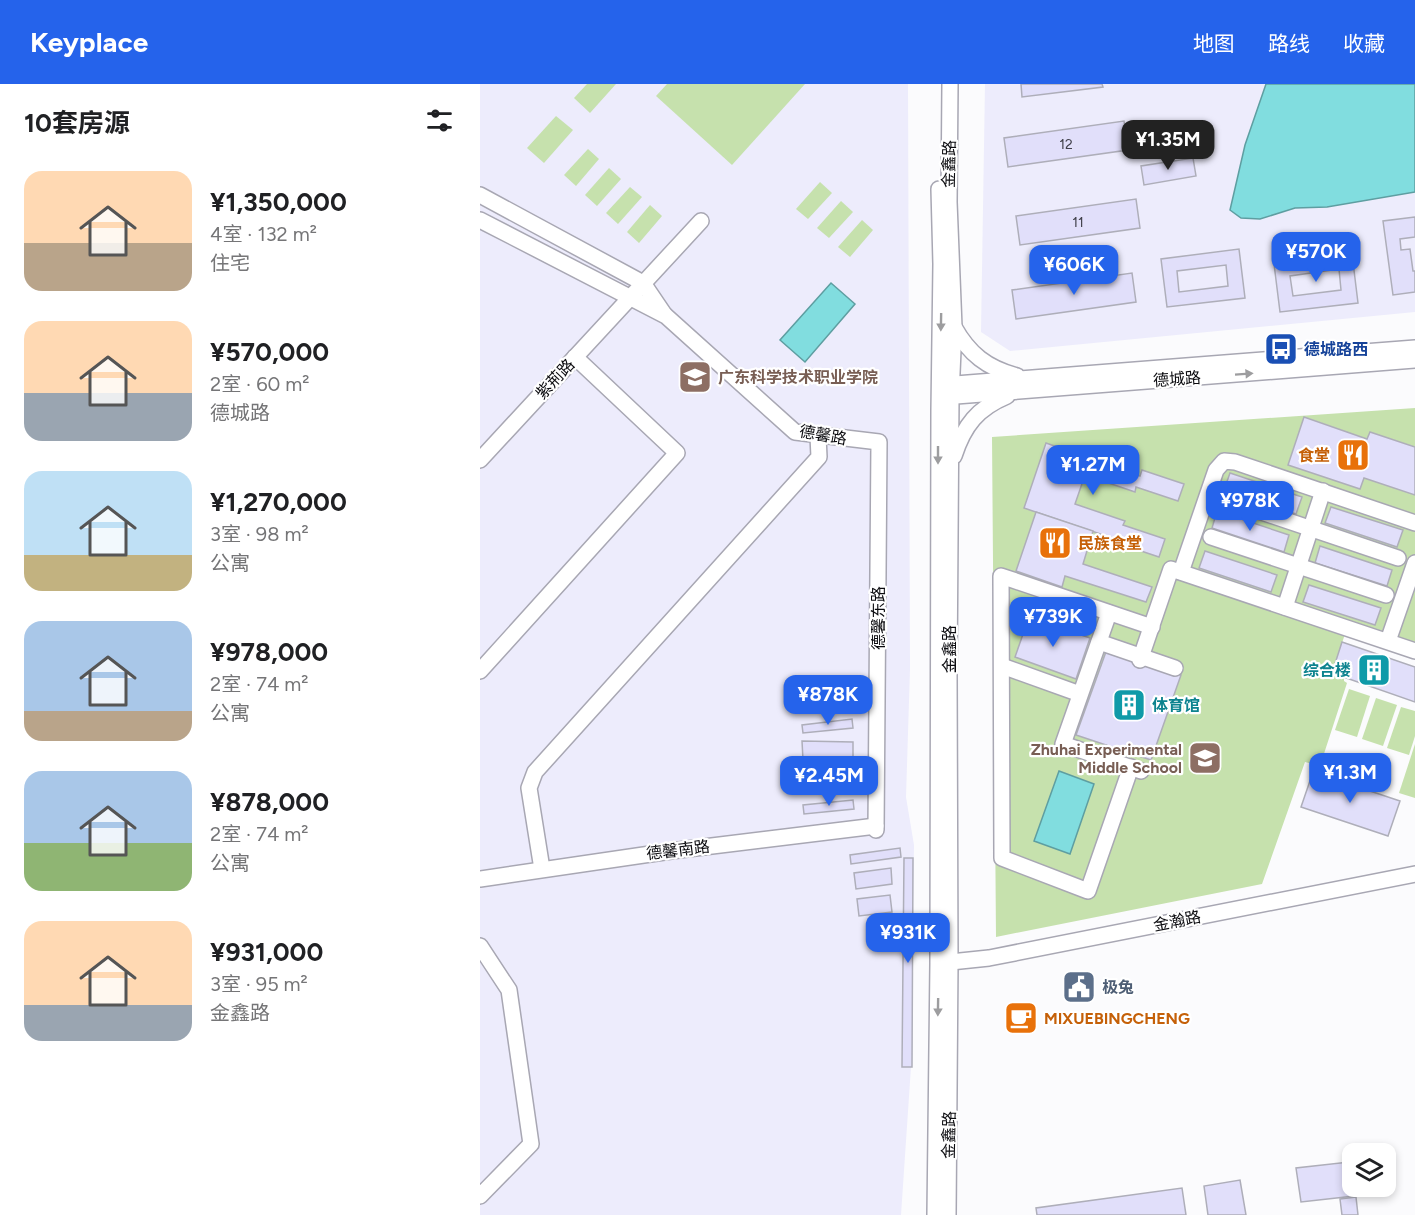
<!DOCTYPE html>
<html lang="zh">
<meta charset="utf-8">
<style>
body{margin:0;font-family:Figtree,"Noto Sans SC",sans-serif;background:#f6f6f6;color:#202124;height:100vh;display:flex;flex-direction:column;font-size:22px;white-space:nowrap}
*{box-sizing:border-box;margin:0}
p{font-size:20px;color:#757577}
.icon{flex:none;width:33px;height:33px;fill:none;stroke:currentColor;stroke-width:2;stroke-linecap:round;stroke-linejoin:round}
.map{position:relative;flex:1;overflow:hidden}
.panel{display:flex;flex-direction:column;background:#fff;width:480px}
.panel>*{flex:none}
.buttons{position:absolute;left:862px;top:1059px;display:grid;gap:12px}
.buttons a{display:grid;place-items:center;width:54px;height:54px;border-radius:12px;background:#fff;box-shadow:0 3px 9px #0003;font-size:30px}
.price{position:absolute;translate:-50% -51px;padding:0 14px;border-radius:12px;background:#2563eb;color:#fff;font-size:20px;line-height:39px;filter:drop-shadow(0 2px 3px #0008)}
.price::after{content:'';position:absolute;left:50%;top:36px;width:18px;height:14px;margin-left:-9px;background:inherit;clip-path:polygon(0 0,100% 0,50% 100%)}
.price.current{background:#222;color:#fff}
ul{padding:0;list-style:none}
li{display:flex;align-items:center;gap:18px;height:150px;padding:0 24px}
li span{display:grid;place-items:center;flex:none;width:168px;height:120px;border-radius:18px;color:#555}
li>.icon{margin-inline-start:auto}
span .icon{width:72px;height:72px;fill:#fffc;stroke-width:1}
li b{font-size:26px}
h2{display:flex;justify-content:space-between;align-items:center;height:72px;padding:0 24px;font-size:26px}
header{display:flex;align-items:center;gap:36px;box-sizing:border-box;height:84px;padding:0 30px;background:#2563eb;color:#fff}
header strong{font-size:28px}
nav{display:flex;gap:33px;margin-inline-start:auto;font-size:21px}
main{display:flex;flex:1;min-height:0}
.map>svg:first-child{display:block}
.built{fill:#edecfc}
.green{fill:#c6e1ad}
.water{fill:#81dddf;stroke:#5e9ea1;stroke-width:1.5}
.building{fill:#e1dffa;stroke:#aeaeb9;stroke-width:1.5;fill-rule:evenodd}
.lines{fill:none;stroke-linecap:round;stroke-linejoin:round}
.minor-casing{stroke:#a8a7b3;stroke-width:18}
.minor{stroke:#fff;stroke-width:15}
.oneway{fill:#9d9d9f}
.labels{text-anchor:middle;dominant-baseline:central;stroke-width:4.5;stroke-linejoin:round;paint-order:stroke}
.number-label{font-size:14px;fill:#40404a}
.street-label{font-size:16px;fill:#0b0b0f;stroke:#fff}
.transit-label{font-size:16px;font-weight:bold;fill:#164399;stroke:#fff;text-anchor:start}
.education-label{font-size:16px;font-weight:bold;fill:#785e54;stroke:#fff;text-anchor:start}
.food-label{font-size:16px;font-weight:bold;fill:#c56008;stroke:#fff;text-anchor:start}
.culture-label{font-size:16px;font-weight:bold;fill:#0d838f;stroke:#fff;text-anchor:end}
.service-label{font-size:16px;font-weight:bold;fill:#4e5e75;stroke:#fff;text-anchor:start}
</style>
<header>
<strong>Keyplace</strong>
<nav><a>地图</a><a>路线</a><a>收藏</a></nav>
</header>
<main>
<section class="panel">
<h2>10套房源<svg class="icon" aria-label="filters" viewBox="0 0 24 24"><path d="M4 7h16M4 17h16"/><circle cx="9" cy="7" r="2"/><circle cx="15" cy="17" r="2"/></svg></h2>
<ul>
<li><span style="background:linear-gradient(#ffd9b3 60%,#b9a48a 0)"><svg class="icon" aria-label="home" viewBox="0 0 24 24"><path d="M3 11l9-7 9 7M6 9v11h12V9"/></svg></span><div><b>¥1,350,000</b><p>4室 · 132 m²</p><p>住宅</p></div></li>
<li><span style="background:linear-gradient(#ffd9b3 60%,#9aa5b1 0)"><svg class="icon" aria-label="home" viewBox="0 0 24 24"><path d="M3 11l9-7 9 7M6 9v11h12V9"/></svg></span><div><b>¥570,000</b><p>2室 · 60 m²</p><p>德城路</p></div></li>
<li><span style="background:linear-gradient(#bfe0f5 70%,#c2b280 0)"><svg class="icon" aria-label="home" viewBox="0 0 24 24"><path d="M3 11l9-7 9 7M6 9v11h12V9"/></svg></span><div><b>¥1,270,000</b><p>3室 · 98 m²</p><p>公寓</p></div></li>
<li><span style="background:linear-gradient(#a9c7e8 75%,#b9a48a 0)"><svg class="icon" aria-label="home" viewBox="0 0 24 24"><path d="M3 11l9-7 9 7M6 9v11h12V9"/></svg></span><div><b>¥978,000</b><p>2室 · 74 m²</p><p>公寓</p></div></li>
<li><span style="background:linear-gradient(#a9c7e8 60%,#8fb573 0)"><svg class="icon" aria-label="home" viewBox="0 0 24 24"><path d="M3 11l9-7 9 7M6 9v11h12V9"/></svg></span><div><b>¥878,000</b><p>2室 · 74 m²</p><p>公寓</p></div></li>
<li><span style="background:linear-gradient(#ffd9b3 70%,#9aa5b1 0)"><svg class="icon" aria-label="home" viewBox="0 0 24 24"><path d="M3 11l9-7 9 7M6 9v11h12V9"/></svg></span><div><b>¥931,000</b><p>3室 · 95 m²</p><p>金鑫路</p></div></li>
</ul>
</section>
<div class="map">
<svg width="935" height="1131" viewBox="0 0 935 1131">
<rect width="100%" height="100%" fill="#fbfbfd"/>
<g class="built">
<polygon points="0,0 428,0 430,585 426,713 434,761 431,983 421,1131 0,1131"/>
<polygon points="505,0 935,0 935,228 530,267 501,248"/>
</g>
<g class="green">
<polygon points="107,0 136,0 110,29 94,14"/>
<polygon points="187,0 325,0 252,81 176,12"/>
<polygon points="76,32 93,46 64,79 47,64"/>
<polygon points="108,65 119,75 96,102 84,91"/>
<polygon points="129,84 141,95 117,122 105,111"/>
<polygon points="340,98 352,109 328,135 316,125"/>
<polygon points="150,103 162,113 138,140 126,129"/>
<polygon points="361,117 373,128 349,154 337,144"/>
<polygon points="170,121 182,132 159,159 147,148"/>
<polygon points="382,136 393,146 370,173 358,163"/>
<polygon points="935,324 935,363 890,348 887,355 825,333 809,379 879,405 884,394 935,411 935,567 867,544 852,589 864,593 864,597 867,599 840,682 825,678 782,800 516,853 512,353"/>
<polygon points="869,605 890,612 877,653 855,646"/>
<polygon points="896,614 917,621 903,662 882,655"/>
<polygon points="921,623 935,627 935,652 929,671 907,664"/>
<polygon points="935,660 935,714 919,709"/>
</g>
<g class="water">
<polygon points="786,0 935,0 935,108 847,123 815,124 780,135 761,134 750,126 765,61"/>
<polygon points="351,199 375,220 325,278 300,256"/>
<polygon points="579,687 614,700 590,770 554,757"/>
</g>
<g class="building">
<polygon points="541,0 622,0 623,3 542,13"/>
<polygon points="644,37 648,66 528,83 524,54"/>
<polygon points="713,74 716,92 664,101 661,82"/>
<polygon points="656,115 660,144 540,161 536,132"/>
<polygon points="935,133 935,153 920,155 921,166 930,165 933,187 935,187 935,208 913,211 903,137"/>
<path d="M759 165 765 214 687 223 681 175ZM746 181 748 202 699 208 697 187Z"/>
<path d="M872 170 878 219 800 228 794 180ZM859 185 861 206 813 212 810 192Z"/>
<polygon points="652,189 656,218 536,235 532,206"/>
<polygon points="824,333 887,355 890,348 935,363 935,411 884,394 880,405 808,381"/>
<polygon points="566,359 660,392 662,386 704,400 698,417 656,403 655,408 605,391 595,420 645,437 643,441 685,455 679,473 637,459 638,456 544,424"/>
<polygon points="750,389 822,413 816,430 744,406"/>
<polygon points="851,423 923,446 917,463 845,439"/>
<polygon points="737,427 809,451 804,468 732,444"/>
<polygon points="556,428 613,447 603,480 672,503 666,518 585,492 582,503 536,487"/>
<polygon points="840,462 912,486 907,502 835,479"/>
<polygon points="725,467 797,491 791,508 719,484"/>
<polygon points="829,501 901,524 895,541 823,518"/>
<polygon points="549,533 610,554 596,595 535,573"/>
<polygon points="862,558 935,583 935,618 852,589"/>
<polygon points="627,565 701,591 671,676 596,651"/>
<polygon points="372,635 373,644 323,649 322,641"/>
<polygon points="322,657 373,658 373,676 323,676"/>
<polygon points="833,688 920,717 908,752 821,723"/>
<rect x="323" y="689" width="50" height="19"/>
<polygon points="373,716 374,725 324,730 323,721"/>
<polygon points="420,764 421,773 371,780 370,771"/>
<polygon points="424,774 433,774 432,983 422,983"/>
<polygon points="411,784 412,800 376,805 374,789"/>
<polygon points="410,811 412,828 379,832 377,815"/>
<polygon points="869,1078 874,1112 821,1118 816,1084"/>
<polygon points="760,1096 766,1131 728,1131 724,1102"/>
<polygon points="702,1104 706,1131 557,1131 556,1124"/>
<polygon points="876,1113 878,1131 862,1131 860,1115"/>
</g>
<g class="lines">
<g class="minor-casing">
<g id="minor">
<polyline points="0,111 163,199 184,230"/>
<polyline points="0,136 186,232 315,348 399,358 396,746"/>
<path d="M474 243C489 270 507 284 537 292"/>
<polyline points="463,301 935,264"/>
<polyline points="463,313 935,276"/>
<path d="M474 372C484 341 498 324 527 312"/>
<polyline points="0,376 221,137"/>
<polyline points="743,415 918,474"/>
<polyline points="731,453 906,511"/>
<polyline points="701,488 736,386 744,377 755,378 935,439"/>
<polyline points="805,523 843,407"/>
<polyline points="629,529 583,660 661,687"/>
<polyline points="908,557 935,479"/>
<polyline points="619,558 695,584"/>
<polyline points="660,576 691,485 935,567"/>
<polyline points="522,582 600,610"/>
<polyline points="0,587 197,369 95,273"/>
<polyline points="651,683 608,807 522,774 521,492 672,543"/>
<polyline points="62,785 49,704 55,688 339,373 338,352"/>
<polyline points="0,795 191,767 396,742"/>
<polyline points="0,862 29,906 51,1060 0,1112"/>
<polyline points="461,879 509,874 935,790"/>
<polyline points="455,1131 458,879 459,326 461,180 459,105"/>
<polyline points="468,1131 470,878 469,592 471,312 474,243 469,118 470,0"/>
</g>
</g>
<use href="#minor" class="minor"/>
</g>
<defs><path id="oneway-solid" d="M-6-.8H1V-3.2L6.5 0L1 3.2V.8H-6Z" transform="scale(1.5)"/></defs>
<g class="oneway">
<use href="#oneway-solid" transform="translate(461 238) rotate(91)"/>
<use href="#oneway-solid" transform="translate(764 290) rotate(-4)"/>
<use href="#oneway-solid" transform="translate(458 371) rotate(90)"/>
<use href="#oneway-solid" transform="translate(458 923) rotate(91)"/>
</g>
<defs>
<g id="bus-square" transform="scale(1.725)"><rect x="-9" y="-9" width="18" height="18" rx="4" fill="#1a4fb4" stroke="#fff"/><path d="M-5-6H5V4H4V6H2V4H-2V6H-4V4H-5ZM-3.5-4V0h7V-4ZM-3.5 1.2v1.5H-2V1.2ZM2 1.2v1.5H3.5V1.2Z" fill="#fff"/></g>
<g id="university-square" transform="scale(1.725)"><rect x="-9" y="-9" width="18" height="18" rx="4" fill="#8d6e63" stroke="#fff"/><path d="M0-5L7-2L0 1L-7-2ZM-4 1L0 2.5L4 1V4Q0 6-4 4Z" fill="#fff"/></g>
<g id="restaurant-square" transform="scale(1.725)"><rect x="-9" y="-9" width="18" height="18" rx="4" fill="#e8710a" stroke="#fff"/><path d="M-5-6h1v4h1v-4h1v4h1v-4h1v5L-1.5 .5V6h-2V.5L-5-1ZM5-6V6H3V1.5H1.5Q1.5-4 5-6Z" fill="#fff"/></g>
<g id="building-square" transform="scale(1.725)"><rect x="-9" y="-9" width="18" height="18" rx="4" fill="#0f9aa8" stroke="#fff"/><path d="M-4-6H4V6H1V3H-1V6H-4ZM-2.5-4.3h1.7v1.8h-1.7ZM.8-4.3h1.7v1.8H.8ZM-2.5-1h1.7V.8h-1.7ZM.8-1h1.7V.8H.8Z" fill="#fff"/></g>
<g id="school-square" transform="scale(1.725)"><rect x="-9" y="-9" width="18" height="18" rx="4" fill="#8d6e63" stroke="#fff"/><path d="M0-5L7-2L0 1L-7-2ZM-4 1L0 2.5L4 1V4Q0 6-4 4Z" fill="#fff"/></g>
<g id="civic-square" transform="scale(1.725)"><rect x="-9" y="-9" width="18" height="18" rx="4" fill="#5c6f8a" stroke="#fff"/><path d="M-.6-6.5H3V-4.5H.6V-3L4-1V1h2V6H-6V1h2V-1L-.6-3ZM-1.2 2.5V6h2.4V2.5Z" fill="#fff"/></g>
<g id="cafe-square" transform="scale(1.725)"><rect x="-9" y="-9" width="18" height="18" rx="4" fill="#e8710a" stroke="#fff"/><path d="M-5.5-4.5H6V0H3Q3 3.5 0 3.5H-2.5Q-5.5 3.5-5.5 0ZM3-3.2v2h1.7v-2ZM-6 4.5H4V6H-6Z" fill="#fff"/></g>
</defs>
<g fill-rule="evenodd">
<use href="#bus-square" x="801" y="265"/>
<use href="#university-square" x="215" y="293"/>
<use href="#restaurant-square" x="873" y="371"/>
<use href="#restaurant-square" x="575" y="459"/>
<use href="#building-square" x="894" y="586"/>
<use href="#building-square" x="649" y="621"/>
<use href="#school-square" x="725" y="674"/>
<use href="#civic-square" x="599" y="903"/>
<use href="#cafe-square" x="541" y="934"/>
</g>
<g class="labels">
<g class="number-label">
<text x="586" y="60">12</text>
<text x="598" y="138">11</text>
</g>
<g class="street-label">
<text transform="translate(469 80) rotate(-89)">金鑫路</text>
<text transform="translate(75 295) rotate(-47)">紫荊路</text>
<text transform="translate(697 295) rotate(-4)">德城路</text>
<text transform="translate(343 351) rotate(10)">德馨路</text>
<text transform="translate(398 534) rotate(-90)">德馨东路</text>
<text transform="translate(469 565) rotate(-90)">金鑫路</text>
<text transform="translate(198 766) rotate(-7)">德馨南路</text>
<text transform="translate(697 837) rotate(-11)">金瀚路</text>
<text transform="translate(469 1051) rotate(-89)">金鑫路</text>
</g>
<g class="transit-label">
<text x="824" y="265">德城路西</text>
</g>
<g class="education-label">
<text x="238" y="293">广东科学技术职业学院</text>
<text x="702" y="665" text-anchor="end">Zhuhai Experimental<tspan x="702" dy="18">Middle School</tspan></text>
</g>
<g class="food-label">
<text x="850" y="371" text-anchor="end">食堂</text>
<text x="598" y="459">民族食堂</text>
<text x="564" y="934">MIXUEBINGCHENG</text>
</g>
<g class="culture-label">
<text x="871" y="586">综合楼</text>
<text x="672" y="621" text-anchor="start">体育馆</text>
</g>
<g class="service-label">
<text x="622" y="903">极兔</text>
</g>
</g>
</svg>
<div class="buttons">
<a><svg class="icon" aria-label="layers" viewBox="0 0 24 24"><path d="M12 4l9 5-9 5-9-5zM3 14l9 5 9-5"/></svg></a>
</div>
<b class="price current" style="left:688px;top:87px">¥1.35M</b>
<b class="price" style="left:836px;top:199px">¥570K</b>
<b class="price" style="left:594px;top:212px">¥606K</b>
<b class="price" style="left:613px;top:412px">¥1.27M</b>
<b class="price" style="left:770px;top:448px">¥978K</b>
<b class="price" style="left:573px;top:564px">¥739K</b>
<b class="price" style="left:348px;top:642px">¥878K</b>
<b class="price" style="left:870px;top:720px">¥1.3M</b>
<b class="price" style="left:349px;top:723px">¥2.45M</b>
<b class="price" style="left:428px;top:880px">¥931K</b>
</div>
</main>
